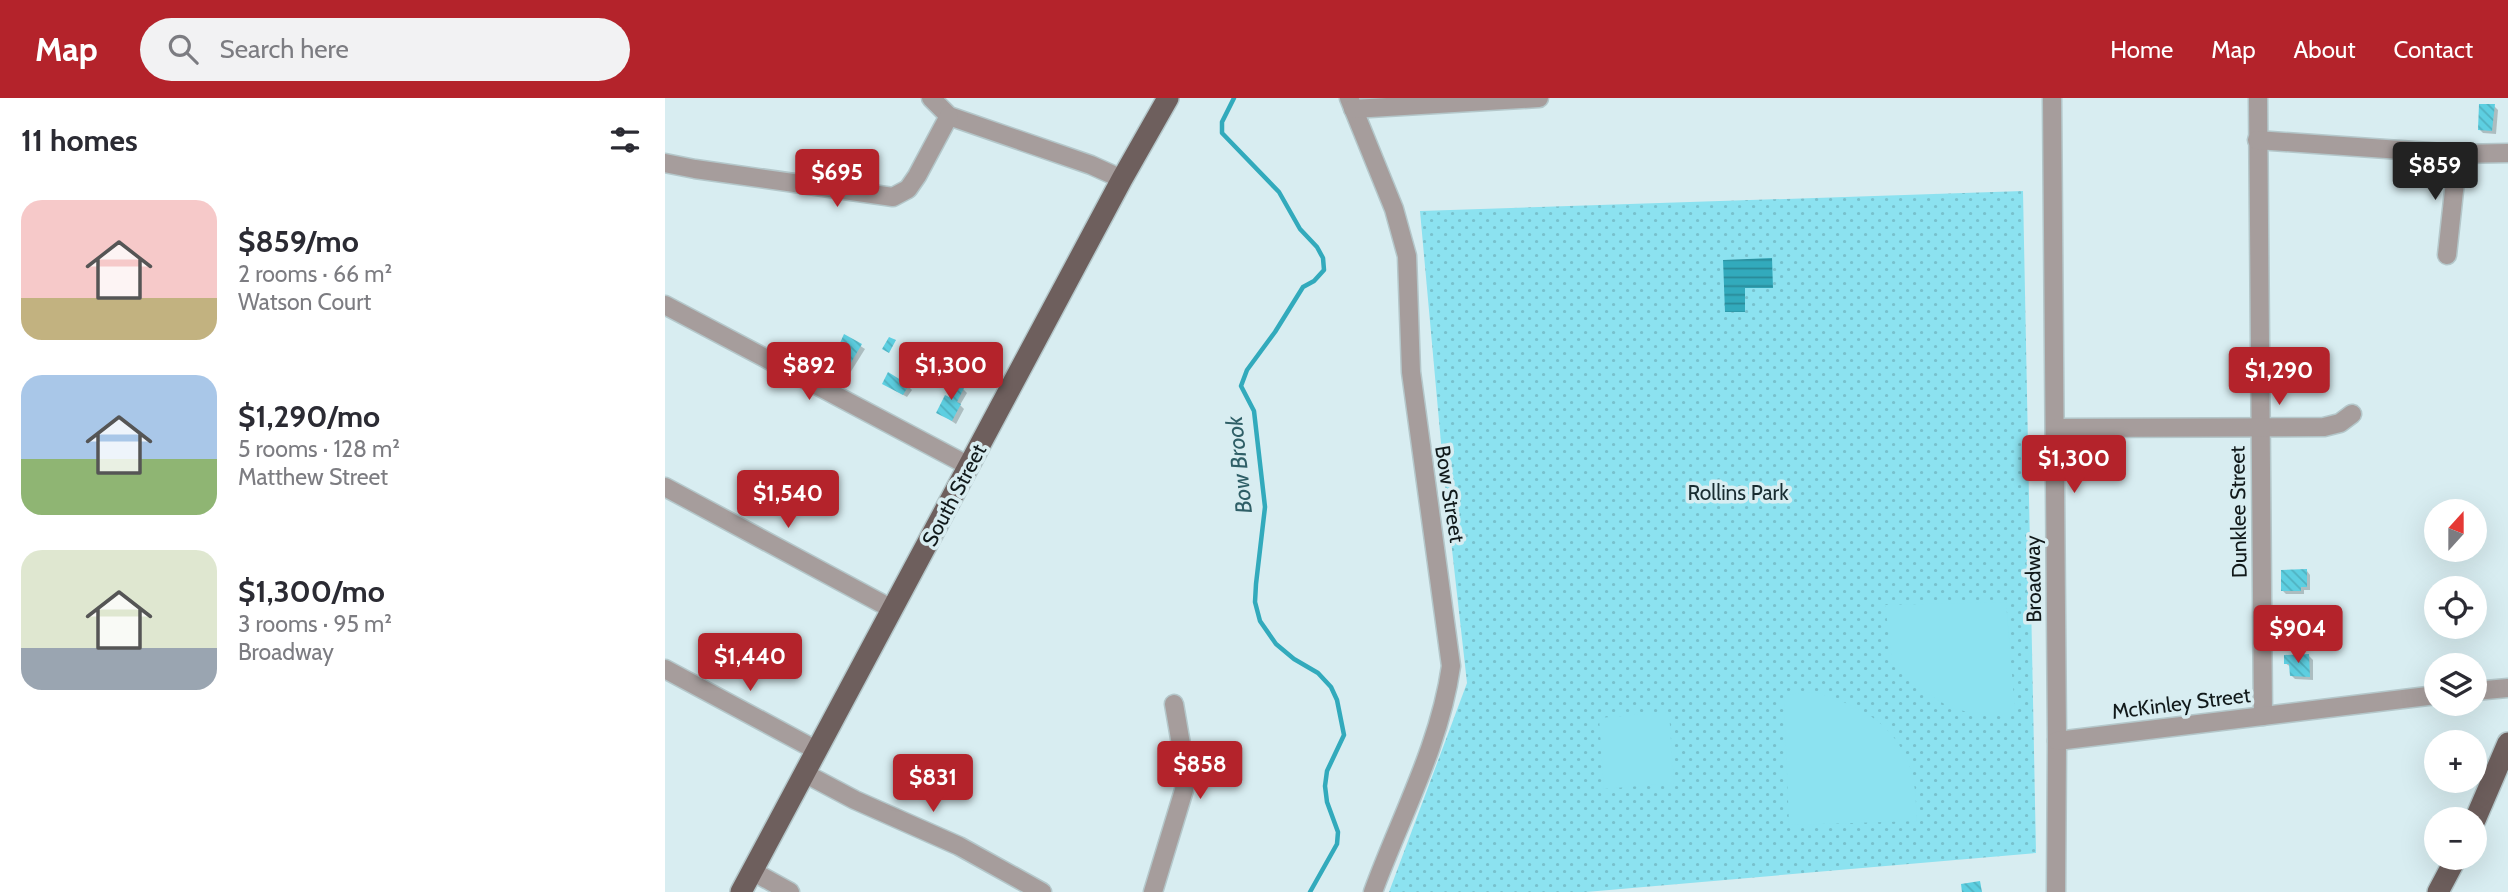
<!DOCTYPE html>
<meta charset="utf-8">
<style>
body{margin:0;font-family:Cabin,sans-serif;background:#f2f2f3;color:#2b2b33;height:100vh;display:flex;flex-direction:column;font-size:26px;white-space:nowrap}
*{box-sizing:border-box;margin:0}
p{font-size:23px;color:#7c7c81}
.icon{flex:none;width:38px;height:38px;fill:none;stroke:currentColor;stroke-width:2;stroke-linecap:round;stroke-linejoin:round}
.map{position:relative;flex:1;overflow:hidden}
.drawer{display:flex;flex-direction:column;background:#fff;width:665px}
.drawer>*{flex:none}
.needle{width:46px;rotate:21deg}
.fabs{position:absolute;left:1759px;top:401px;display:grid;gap:14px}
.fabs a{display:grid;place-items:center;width:63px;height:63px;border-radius:50%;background:#fff;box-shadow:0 7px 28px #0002;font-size:35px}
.price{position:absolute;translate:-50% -60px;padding:0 16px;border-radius:7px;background:#b4232b;color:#fff;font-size:23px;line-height:46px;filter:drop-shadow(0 2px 4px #0008)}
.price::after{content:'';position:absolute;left:50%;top:42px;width:21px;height:16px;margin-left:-10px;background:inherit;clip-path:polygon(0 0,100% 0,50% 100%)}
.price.current{background:#222;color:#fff}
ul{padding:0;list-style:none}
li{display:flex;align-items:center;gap:21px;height:175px;padding:0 21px}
li span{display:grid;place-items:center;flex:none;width:196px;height:140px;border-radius:21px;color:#555}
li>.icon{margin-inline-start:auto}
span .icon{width:84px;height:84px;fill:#fffc;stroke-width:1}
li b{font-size:30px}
h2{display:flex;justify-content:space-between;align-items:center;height:84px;padding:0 21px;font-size:30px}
header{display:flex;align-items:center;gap:42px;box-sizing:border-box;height:98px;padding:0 35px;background:#b4232b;color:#fff}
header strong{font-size:33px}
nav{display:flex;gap:38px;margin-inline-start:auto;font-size:24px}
.search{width:490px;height:63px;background:#f2f2f3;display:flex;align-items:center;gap:18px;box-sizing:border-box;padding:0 24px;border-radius:38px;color:#7c7c81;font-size:26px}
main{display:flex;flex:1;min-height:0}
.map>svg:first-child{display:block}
.green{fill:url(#green-dots)}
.pitch{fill:#8ce2f0}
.water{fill:url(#water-rules)}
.shadow{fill:#0003}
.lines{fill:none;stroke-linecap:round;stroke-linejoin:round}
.stream{stroke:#32aabc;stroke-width:4.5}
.building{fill:url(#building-back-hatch)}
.minor-casing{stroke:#b4c7ca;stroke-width:21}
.major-casing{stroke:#b4c7ca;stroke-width:24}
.minor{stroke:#a69d9c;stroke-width:18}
.major{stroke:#6e5f5d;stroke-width:21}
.labels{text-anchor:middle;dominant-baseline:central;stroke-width:7;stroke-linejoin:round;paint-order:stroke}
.park-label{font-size:21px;fill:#192d31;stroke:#d8edf1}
.street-label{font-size:21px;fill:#11191a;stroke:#d8edf1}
.water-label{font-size:23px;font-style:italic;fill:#2f5f67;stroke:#d8edf1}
</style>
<header>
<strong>Map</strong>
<div class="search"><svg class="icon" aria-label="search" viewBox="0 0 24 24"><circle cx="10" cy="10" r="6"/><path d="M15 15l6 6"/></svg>Search here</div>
<nav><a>Home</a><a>Map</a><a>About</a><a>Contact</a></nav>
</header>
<main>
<section class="drawer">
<h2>11 homes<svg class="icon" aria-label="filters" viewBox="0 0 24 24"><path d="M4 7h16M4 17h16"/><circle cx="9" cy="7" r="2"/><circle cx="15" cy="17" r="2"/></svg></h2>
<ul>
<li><span style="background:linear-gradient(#f6c9c9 70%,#c2b280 0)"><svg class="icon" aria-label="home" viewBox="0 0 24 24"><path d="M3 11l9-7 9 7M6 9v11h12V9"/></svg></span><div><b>$859/mo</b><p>2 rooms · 66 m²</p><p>Watson Court</p></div></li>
<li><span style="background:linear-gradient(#a9c7e8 60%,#8fb573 0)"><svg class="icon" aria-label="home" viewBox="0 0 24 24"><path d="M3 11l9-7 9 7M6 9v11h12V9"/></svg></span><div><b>$1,290/mo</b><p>5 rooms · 128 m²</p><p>Matthew Street</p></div></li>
<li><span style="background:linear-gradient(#dfe7d0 70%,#9aa5b1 0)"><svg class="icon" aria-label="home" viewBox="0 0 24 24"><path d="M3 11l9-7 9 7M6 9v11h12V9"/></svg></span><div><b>$1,300/mo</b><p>3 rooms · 95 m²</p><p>Broadway</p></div></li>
</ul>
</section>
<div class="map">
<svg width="1843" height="794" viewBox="0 0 1843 794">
<defs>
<pattern id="green-dots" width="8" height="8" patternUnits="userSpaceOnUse" patternTransform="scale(1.75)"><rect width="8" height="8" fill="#8ce2f0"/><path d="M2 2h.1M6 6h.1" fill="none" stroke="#78c1cd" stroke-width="1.8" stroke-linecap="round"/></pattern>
<pattern id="water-rules" width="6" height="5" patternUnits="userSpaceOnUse" patternTransform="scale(1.75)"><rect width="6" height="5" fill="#32aabc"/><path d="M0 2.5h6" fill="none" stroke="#298a98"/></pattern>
<pattern id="building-back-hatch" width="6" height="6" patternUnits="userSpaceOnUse" patternTransform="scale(1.75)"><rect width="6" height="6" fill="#5dcfe1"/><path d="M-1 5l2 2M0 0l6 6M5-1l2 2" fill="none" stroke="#50b1c0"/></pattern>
</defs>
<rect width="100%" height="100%" fill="#d8edf1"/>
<polygon class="green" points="1358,93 1371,755 921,794 724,794 802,585 780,389 755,113"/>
<g class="pitch">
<polygon points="1341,504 1350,613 1320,618 1286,610 1248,587 1227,558 1220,507"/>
<path d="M1150 594C1199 609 1238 629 1249 685 1251 697 1251 711 1252 723L1124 727 1119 597Z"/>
<polygon points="1004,614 1009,685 939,691 934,620"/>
</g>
<polygon class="water" points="1107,160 1108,190 1080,190 1080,214 1060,214 1058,162"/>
<g class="shadow">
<polygon points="1829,8 1833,12 1831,36 1818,35 1815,32"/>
<polygon points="180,238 200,251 185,275 168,264"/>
<polygon points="219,286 243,288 247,292 242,299"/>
<polygon points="298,291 302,295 295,307 299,311 291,326 273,314"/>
<polygon points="1642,473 1645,477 1645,492 1639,492 1639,496 1621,496 1618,493"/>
<polygon points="1639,521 1643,525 1643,530 1648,530 1657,524 1660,528 1661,540 1626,543 1622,540"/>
<polygon points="1644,558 1648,562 1648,582 1630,581 1627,578 1626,569 1620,565"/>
</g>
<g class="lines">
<polyline class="stream" points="569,0 557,24 557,35 614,94 635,131 652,149 658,160 659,172 649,183 638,189 610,234 582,272 576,288 589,313 600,409 591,486 590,504 595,523 611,546 629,561 653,575 666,589 672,602 679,637 662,673 660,688 662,704 673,734 672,746 645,794"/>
</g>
<g class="building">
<polygon points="1814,6 1830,6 1827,33 1813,32"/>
<polygon points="179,236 197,246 181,273 166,265"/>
<polygon points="224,239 231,242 224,255 217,251"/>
<polygon points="223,274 244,287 238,297 217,286"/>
<polygon points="286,283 299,290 292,304 296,306 287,323 271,315 280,297 284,299 286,295 282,292"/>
<polygon points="1642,471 1642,489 1636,489 1636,493 1616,493 1616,472"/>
<polygon points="1621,520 1640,520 1640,529 1646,529 1646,523 1657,522 1658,537 1621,540"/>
<polygon points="1644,556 1645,579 1625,578 1624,566 1619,566 1619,557"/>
<polygon points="1315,783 1317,794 1297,794 1296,786"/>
</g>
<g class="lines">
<g class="minor-casing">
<g id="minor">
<polyline points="266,0 284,18 426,67 457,81"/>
<path d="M684 0 729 111 742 158 746 274 786 568C775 647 735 720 708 794"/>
<polyline points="1387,0 1392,643 1391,794"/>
<polyline points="1593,0 1598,618"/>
<polyline points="688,11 874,0"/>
<polyline points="1592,42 1793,56 1843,55"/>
<polyline points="0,65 30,71 228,99 243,91 252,78 284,18"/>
<polyline points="1782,157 1793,56"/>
<polyline points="0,207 304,368"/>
<polyline points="1390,330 1659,329 1675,325 1687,316"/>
<polyline points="0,389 227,511"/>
<polyline points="0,571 151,652"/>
<polyline points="1810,593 1843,590"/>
<polyline points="1392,643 1771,597"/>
<polyline points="139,675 190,702 294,748 377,794"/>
<polyline points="87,773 125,794"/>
<polyline points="488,794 519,692 521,675 509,606"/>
</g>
</g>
<g class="major-casing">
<g id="major">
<polyline points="1810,722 1843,645"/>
<polyline points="76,794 457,81 503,0"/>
<polyline points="1773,794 1791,760"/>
</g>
</g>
<use href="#minor" class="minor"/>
<use href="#major" class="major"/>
</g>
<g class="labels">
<g class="park-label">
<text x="1073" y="394">Rollins Park</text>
</g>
<g class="street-label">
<text transform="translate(785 396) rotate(81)">Bow Street</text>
<text transform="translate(289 397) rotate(-62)">South Street</text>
<text transform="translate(1573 414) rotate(-91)">Dunklee Street</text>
<text transform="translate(1368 481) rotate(-91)">Broadway</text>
<text transform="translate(1516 605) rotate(-7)">McKinley Street</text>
</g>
<g class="water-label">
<text transform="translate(574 367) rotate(-96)">Bow Brook</text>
</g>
</g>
</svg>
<div class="fabs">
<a><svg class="needle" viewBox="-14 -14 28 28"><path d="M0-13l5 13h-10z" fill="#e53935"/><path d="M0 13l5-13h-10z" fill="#7c7c81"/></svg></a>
<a><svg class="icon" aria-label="locate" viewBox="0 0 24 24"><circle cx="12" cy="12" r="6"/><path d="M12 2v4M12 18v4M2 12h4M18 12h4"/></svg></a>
<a><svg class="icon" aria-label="layers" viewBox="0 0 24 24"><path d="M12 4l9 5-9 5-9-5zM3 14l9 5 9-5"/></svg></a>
<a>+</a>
<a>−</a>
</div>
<b class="price current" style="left:1770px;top:104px">$859</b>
<b class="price" style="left:172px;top:111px">$695</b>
<b class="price" style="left:144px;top:304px">$892</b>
<b class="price" style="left:286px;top:304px">$1,300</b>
<b class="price" style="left:1614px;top:309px">$1,290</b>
<b class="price" style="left:1409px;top:397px">$1,300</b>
<b class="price" style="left:123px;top:432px">$1,540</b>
<b class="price" style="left:1633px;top:567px">$904</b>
<b class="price" style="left:85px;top:595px">$1,440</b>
<b class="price" style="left:535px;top:703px">$858</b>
<b class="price" style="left:268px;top:716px">$831</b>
</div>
</main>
